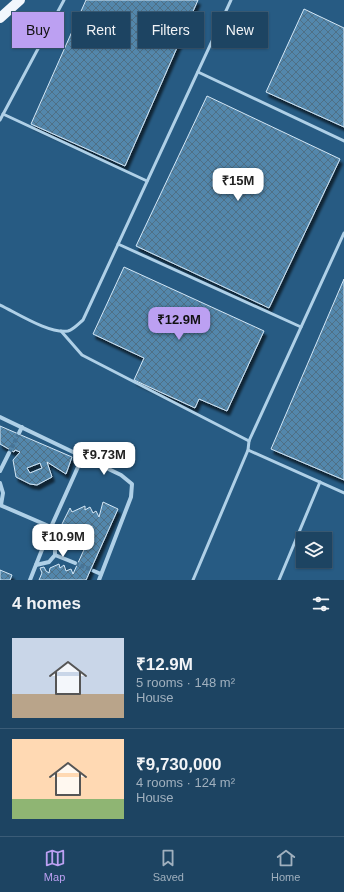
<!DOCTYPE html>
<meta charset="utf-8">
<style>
body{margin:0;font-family:Helvetica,sans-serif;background:#2a4e6b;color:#f1f3f6;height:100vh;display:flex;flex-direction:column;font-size:15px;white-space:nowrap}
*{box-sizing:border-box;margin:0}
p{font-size:13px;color:#a0b0be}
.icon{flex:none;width:22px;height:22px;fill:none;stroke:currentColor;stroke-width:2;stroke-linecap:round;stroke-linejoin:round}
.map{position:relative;height:580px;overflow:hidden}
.sheet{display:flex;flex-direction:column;background:#1d4462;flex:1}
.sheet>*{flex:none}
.guide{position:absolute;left:12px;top:12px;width:320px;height:36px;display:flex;gap:8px}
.buttons{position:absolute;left:296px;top:532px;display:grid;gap:8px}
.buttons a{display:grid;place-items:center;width:36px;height:36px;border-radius:0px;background:#1d4462;box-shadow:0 1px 3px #0004,0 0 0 1px #3b5c77;font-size:20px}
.price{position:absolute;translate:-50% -34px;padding:0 9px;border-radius:8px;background:#fff;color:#222;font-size:13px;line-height:26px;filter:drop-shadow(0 1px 2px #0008)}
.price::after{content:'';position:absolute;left:50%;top:24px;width:12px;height:9px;margin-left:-6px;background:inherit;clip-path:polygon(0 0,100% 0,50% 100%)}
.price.current{background:#bca0f2;color:#111}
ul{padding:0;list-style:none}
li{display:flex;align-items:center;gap:12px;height:100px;padding:0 12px}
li+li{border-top:1px solid #3b5c77}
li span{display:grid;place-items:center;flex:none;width:112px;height:80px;border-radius:0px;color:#555}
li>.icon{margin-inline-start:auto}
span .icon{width:48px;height:48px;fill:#fffc;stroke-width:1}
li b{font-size:17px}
h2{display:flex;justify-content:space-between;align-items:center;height:48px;padding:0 12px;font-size:17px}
.chip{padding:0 14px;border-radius:0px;background:#1d4462;box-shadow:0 1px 3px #0004,0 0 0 1px #3b5c77;font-size:14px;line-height:36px}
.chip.current{background:#bca0f2;color:#111}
.dock{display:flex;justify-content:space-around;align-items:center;height:56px;border-top:1px solid #3b5c77;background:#1d4462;font-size:11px;color:#a0b0be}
.dock a{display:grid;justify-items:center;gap:2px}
.dock .current{color:#bca0f2}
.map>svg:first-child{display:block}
.building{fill:url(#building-cross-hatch);stroke:#d3e7f6;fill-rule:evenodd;filter:url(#shadow)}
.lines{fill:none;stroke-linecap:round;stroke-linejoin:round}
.street-tunnel{stroke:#477496;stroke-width:4;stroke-dasharray:4 2;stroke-linecap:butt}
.lane{stroke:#afd0e7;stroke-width:3}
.street{stroke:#afd0e7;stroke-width:4}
.primary{stroke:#f1f7fd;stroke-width:10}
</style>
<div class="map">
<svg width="344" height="580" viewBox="0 0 344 580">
<defs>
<pattern id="building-cross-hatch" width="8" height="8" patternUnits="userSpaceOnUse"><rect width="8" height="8" fill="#5387ac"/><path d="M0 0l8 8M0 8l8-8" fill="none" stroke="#506f86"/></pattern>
<filter id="shadow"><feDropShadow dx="2.5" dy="4.5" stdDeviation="1" flood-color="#0009"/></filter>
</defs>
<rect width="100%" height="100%" fill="#275b83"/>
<g class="building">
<polygon points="86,0 198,0 125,166 31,124"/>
<polygon points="304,9 344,28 344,127 266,92"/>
<polygon points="207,96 340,159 269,308 136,246"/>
<polygon points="124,267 264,331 227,411 199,399 195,408 134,380 144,358 93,334"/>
<polygon points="344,279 344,480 271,449"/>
<path d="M0 426 72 457 66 474 47 462 52 477 37 485 30 484 16 477 13 460 20 452 15 450 14 452 0 444ZM40 463 42 468 30 473 27 468Z"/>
<polygon points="103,502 118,509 86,580 39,580 42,573 40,568 44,567 46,571 49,573 50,568 59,564 60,568 64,565 66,571 71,569 73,574 87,543 81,546 79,543 74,544 66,533 59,530 70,508 72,512 85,506 85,510 90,507 93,513 96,511 99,517"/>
<polygon points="0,570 12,575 10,580 0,580"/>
</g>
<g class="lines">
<g class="street-tunnel">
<polyline points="9,453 19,433"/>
<polyline points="75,563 94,571"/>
</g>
<g class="lane">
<polyline points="198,72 344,141"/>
<polyline points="3,114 147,181"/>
<polyline points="0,120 64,0"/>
<polyline points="118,244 301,327"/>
<path d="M0 305C17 313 49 334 68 331 74 329 78 324 83 320L231 0"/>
<polyline points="61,331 82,355 249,441"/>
<polyline points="248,450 344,493"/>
<polyline points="193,580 248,450 249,441 344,233"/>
<polyline points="279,580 320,482"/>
</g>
<g class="street">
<polyline points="0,417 121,475 132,484 131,497 99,580"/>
<polyline points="19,433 22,427"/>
<polyline points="0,471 9,453"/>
<polyline points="0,483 3,493 1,505"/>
<polyline points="0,505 51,527"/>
<polyline points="55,555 75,563"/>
<polyline points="36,565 49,562 55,555 55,547 47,536"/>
<polyline points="94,571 101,574"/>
<polyline points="30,580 51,527 82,458"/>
</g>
<polyline class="primary" points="0,18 20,0"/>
</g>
</svg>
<div class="buttons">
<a><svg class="icon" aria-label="layers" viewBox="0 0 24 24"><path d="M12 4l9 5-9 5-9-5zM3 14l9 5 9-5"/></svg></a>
</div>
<b class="price" style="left:238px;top:202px">₹15M</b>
<b class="price current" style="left:179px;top:341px">₹12.9M</b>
<b class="price" style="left:104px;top:476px">₹9.73M</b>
<b class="price" style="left:63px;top:558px">₹10.9M</b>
<div class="guide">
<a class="chip current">Buy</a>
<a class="chip">Rent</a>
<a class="chip">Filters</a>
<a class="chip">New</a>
</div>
</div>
<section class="sheet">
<h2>4 homes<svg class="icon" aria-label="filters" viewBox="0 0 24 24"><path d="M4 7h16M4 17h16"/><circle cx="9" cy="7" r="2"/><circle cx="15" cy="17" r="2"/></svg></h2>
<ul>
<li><span style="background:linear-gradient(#c9d6e8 70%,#b9a48a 0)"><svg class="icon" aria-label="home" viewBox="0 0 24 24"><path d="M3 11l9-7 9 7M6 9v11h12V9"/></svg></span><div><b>₹12.9M</b><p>5 rooms · 148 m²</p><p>House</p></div></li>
<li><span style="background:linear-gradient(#ffd9b3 75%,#8fb573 0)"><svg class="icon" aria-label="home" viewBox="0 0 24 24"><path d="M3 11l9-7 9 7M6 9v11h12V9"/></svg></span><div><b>₹9,730,000</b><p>4 rooms · 124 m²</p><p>House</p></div></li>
</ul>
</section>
<nav class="dock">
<a class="current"><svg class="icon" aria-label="map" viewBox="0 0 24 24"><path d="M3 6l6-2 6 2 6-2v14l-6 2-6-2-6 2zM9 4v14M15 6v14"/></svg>Map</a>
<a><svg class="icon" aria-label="saved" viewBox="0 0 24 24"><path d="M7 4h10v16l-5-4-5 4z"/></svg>Saved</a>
<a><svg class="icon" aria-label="home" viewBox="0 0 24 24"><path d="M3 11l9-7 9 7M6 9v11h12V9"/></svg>Home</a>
</nav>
